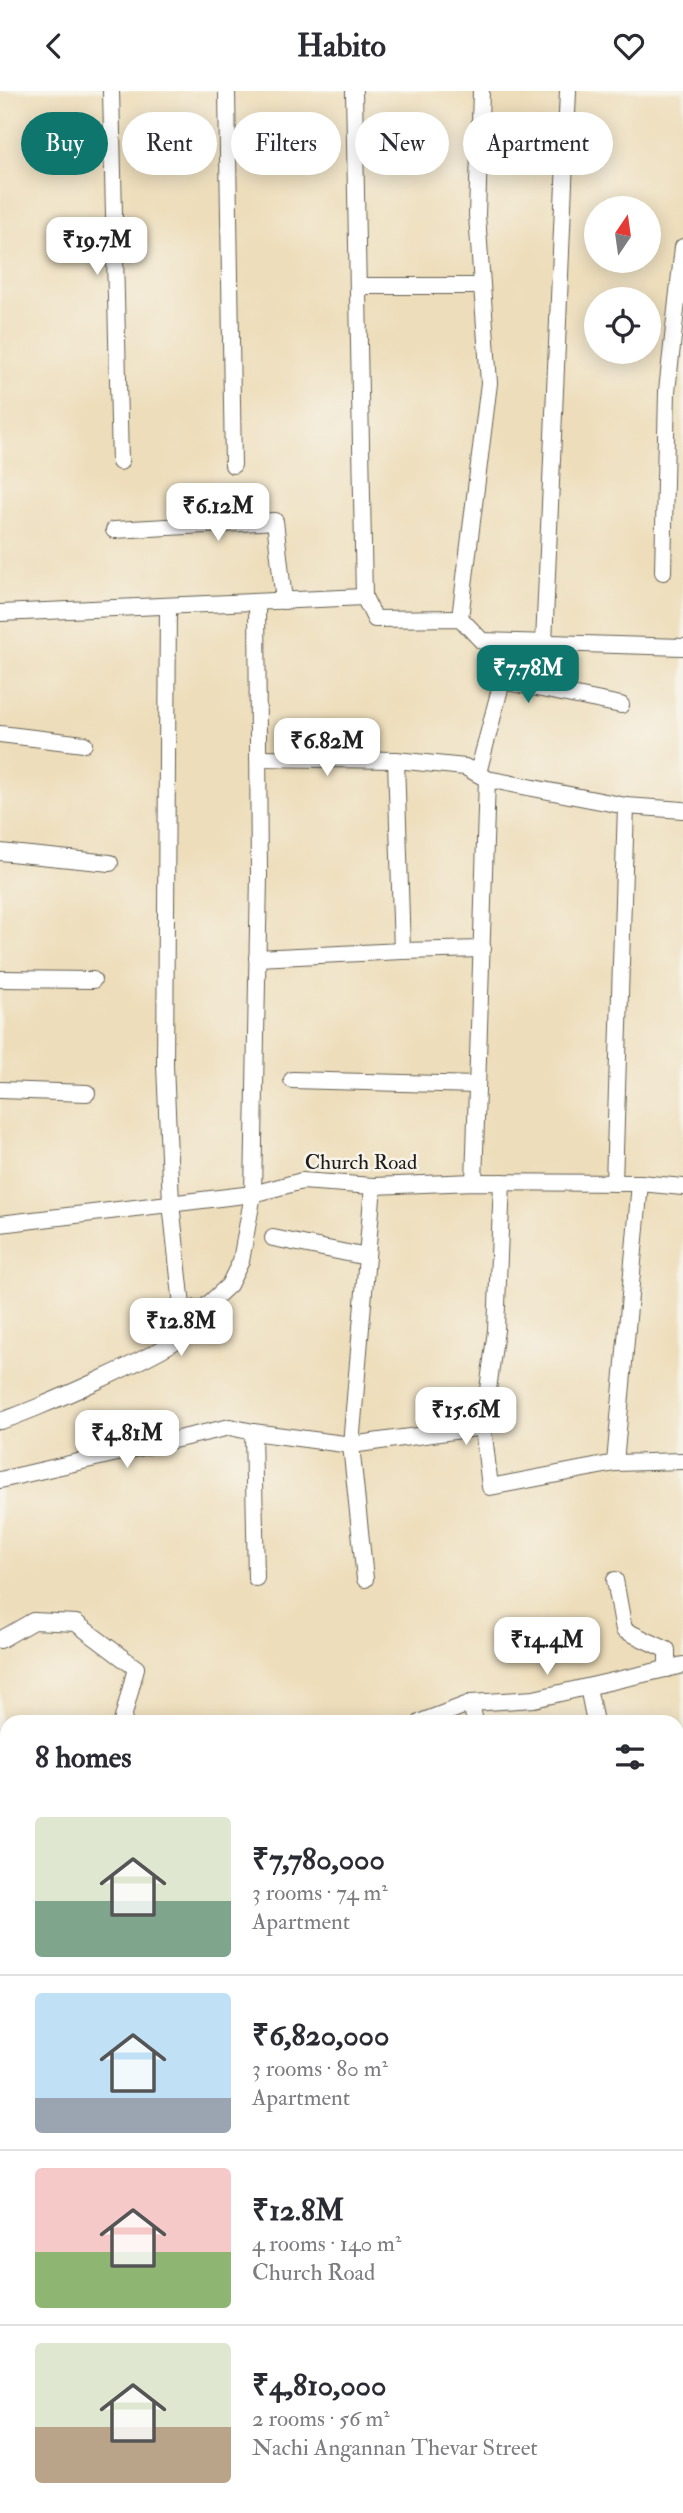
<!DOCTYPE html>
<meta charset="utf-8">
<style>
body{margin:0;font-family:"IM FELL Double Pica",serif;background:#f2f2f3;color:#2b2b33;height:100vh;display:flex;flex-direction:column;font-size:26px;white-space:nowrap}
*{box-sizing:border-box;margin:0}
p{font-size:23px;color:#7c7c81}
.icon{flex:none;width:38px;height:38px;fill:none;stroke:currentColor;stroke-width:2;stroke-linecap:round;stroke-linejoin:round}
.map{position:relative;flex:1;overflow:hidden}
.sheet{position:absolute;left:0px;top:1624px;width:684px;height:798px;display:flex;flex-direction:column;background:#fff;border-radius:21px 21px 0 0;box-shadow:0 4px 18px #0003}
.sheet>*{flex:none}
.guide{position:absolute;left:21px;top:21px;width:642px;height:63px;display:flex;gap:14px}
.needle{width:46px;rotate:13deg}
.fabs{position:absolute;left:584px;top:105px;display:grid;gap:14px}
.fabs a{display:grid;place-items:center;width:77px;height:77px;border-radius:50%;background:#fff;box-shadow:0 4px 18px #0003;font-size:35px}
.price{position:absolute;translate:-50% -60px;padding:0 16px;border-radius:14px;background:#fff;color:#222;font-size:23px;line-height:46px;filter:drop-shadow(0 2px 4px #0008)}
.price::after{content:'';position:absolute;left:50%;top:42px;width:21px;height:16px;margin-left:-10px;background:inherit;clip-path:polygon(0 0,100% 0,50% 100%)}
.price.selected{background:#0f766e;color:#fff}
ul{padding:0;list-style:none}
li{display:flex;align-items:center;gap:21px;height:175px;padding:0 35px}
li+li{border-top:2px solid #e1e1e2}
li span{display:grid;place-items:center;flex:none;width:196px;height:140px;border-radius:7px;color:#555}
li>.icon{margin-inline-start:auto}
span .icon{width:84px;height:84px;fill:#fffc;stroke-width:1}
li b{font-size:30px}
h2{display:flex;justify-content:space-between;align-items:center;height:84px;padding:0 35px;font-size:30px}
.pill{padding:0 24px;border-radius:32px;background:#fff;box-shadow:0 4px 18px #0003;font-size:24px;line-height:63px}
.pill.selected{background:#0f766e;color:#fff}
header{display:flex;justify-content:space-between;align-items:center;height:91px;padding:0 35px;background:#fff;font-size:32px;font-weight:700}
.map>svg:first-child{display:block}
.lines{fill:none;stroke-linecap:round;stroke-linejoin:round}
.minor-casing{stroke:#656053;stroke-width:18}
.minor{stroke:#fff;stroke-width:16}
.labels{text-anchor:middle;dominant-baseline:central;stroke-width:5;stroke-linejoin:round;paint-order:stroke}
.street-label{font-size:21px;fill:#1c1c1c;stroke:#f7f3e8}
</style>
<header><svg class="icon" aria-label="back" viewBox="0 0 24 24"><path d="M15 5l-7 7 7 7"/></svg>Habito<svg class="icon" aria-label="heart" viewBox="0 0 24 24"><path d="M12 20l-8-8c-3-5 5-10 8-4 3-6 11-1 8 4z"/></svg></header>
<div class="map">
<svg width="683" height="2422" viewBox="0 0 683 2422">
<rect width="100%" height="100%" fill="#f7f3e8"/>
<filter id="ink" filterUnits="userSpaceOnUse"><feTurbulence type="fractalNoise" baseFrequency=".0143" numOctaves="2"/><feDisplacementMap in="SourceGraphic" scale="14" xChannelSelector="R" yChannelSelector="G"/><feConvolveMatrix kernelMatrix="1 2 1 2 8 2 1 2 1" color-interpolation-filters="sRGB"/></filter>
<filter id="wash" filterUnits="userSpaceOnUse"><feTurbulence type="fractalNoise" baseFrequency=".00686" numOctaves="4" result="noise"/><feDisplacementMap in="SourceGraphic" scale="28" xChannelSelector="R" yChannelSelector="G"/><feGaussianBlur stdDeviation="1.57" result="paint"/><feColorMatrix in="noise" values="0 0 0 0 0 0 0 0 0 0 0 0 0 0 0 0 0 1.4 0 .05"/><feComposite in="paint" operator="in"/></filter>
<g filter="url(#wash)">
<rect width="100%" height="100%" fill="#edddba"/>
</g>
<g filter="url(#ink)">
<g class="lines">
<g class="minor-casing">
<g id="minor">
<polyline points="111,0 120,371"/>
<polyline points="227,0 233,374"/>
<polyline points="354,0 364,506 375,528 460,527 482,550 683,556"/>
<polyline points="358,195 482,195"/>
<polyline points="114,439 275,430 284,510"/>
<polyline points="663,481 667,300 683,156"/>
<polyline points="168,515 165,974 171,1112 185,1243"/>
<polyline points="0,522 364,506"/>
<polyline points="460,527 489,292 477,124 481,0"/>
<polyline points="544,552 568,0"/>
<polyline points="0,643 84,653"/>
<polyline points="258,667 396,669"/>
<polyline points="478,682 502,590 621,614"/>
<polyline points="0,761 110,772"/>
<polyline points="402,860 483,858"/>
<polyline points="257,867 402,860 396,669 465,676 487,688"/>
<polyline points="0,888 93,889"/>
<polyline points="292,989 477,994"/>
<polyline points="0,999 87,1002"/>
<polyline points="474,1091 487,688 626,715 683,719"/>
<polyline points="502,1091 496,1239 483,1336 490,1396 615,1372 683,1370"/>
<polyline points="614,1092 626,715"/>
<polyline points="0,1133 253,1103 302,1090 373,1095 474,1091 640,1092 683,1096"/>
<polyline points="273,1147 367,1166"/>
<path d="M0 1330C23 1325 175 1257 186 1242 190 1236 193 1225 196 1217L202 1219 229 1194 241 1170 253 1103 259 785 257 511"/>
<polyline points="615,1372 640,1092"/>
<polyline points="0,1389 230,1336 253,1341"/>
<polyline points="256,1487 253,1341 351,1354 483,1336"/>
<polyline points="365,1488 351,1354 373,1095"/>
<polyline points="615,1489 624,1539 667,1559 667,1578"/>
<polyline points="0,1549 33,1530 76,1532 136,1577 122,1631"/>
<polyline points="588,1596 595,1631"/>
<polyline points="471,1612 475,1631"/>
<polyline points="421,1631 471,1612 534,1608 683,1574"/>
<polyline points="0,1841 7,1841"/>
<polyline points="677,1847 683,1847"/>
<polyline points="677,2122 683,2122"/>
<polyline points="57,2422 59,2415"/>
</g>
</g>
<use href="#minor" class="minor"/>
</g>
</g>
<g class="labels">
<g class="street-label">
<text x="361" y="1071">Church Road</text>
</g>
</g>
</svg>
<div class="fabs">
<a><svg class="needle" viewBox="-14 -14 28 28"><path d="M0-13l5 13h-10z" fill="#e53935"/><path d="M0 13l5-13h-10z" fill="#7c7c81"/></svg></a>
<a><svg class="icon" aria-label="locate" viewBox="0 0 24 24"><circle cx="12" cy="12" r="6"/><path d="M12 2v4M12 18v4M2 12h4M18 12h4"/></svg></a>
</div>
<b class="price" style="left:97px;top:186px">₹19.7M</b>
<b class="price" style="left:218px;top:452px">₹6.12M</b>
<b class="price selected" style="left:528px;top:614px">₹7.78M</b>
<b class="price" style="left:327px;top:687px">₹6.82M</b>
<b class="price" style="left:181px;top:1267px">₹12.8M</b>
<b class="price" style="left:466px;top:1356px">₹15.6M</b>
<b class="price" style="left:127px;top:1379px">₹4.81M</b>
<b class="price" style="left:547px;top:1586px">₹14.4M</b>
<div class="guide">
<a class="pill selected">Buy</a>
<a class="pill">Rent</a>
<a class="pill">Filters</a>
<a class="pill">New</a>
<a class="pill">Apartment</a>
</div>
<section class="sheet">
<h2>8 homes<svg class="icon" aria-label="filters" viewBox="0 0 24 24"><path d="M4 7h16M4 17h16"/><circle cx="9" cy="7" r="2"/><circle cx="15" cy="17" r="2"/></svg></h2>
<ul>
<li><span style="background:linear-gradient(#dfe7d0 60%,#7fa58c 0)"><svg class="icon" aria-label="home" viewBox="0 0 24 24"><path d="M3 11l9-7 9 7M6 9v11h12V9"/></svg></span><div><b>₹7,780,000</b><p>3 rooms · 74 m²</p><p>Apartment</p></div></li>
<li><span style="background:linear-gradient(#bfe0f5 75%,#9aa5b1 0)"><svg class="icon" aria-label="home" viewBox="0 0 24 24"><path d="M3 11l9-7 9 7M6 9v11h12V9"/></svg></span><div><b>₹6,820,000</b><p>3 rooms · 80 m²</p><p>Apartment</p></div></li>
<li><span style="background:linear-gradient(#f6c9c9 60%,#8fb573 0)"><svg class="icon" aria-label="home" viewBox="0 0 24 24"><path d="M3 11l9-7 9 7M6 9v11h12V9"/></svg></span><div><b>₹12.8M</b><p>4 rooms · 140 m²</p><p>Church Road</p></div></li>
<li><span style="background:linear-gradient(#dfe7d0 60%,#b9a48a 0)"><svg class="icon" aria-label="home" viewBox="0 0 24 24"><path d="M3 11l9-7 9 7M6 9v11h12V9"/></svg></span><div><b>₹4,810,000</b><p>2 rooms · 56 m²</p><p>Nachi Angannan Thevar Street</p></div></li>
</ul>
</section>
</div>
